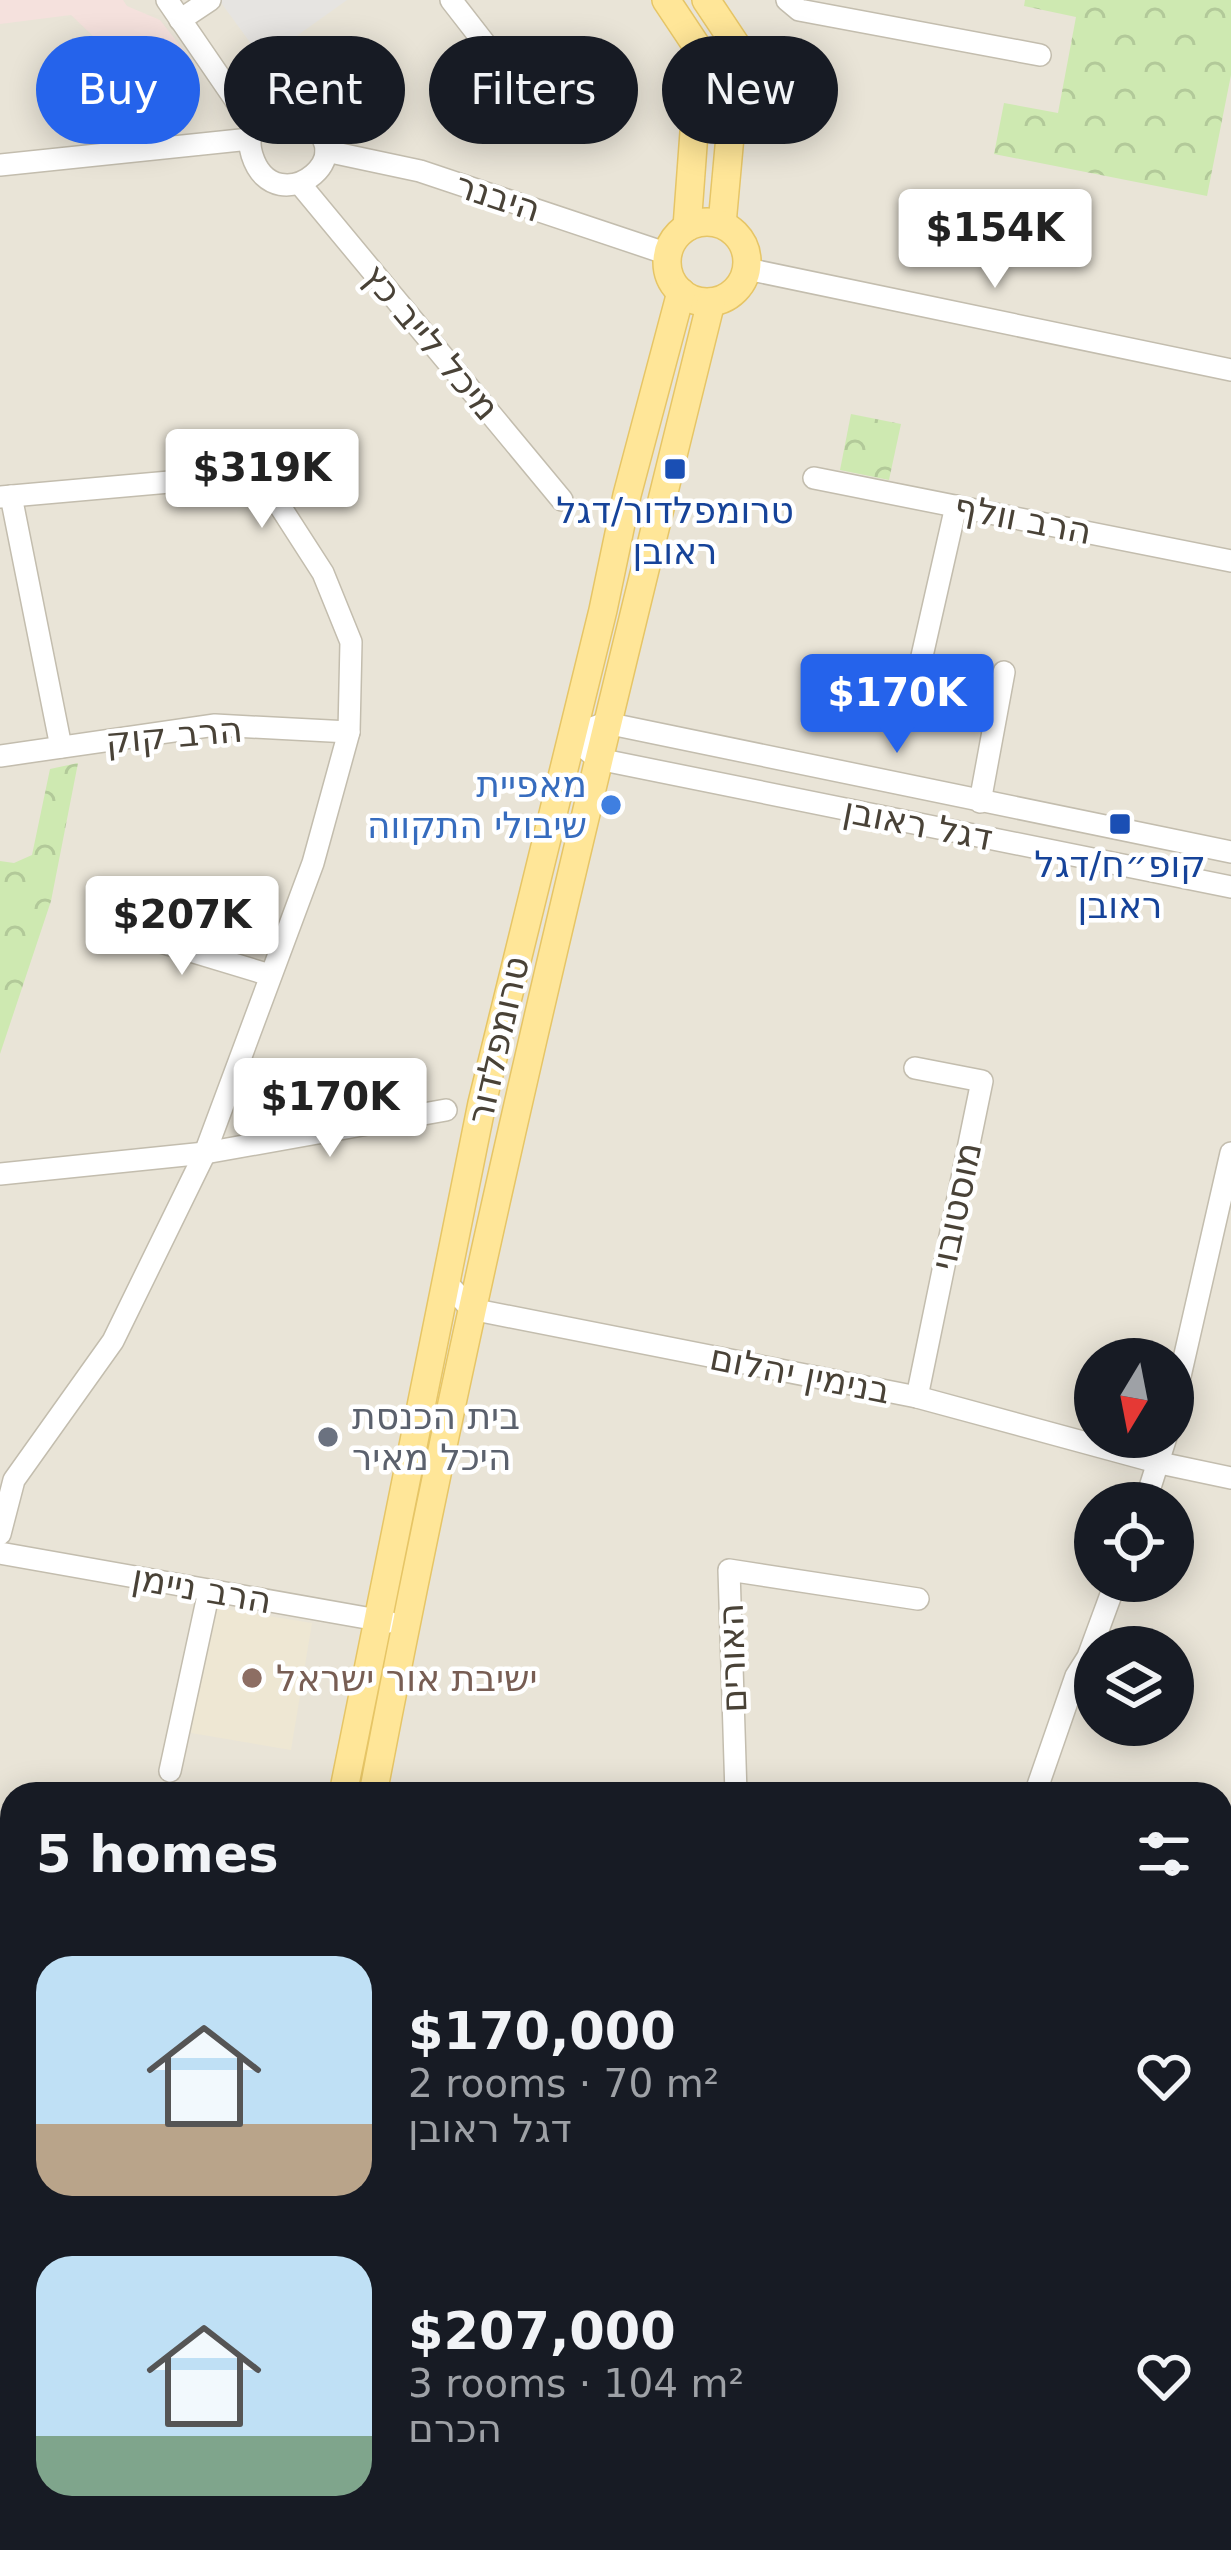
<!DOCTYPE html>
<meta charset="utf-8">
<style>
body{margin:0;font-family:"DejaVu Sans","Noto Sans Hebrew",sans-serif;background:#20242c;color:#f1f3f6;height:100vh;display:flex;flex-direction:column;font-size:45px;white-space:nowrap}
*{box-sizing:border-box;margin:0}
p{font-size:39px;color:#9ea1a6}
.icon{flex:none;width:66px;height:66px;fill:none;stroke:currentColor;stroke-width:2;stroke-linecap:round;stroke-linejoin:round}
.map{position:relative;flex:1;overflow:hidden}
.side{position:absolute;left:0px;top:1782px;width:1233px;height:768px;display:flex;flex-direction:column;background:#171b24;border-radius:36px 36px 0 0;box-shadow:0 6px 30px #0003}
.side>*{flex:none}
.hud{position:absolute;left:36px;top:36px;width:1161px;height:108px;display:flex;gap:24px}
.needle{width:78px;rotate:190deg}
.fabs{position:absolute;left:1074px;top:1338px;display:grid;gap:24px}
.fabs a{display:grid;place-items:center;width:120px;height:120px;border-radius:50%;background:#171b24;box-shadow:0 6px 30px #0003;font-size:60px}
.price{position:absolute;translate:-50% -102px;padding:0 27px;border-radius:12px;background:#fff;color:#222;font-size:39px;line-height:78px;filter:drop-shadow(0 3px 6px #0008)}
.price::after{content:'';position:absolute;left:50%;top:72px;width:36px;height:27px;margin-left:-18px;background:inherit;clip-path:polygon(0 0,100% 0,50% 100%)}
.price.current{background:#2563eb;color:#fff}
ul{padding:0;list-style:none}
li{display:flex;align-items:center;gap:36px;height:300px;padding:0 36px}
li span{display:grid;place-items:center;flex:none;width:336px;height:240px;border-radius:36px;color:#555}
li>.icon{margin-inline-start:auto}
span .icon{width:144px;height:144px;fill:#fffc;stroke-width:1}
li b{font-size:51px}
h2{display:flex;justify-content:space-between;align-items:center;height:144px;padding:0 36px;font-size:51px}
.pill{padding:0 42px;border-radius:54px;background:#171b24;box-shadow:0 6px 30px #0003;font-size:42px;line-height:108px}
.pill.current{background:#2563eb;color:#fff}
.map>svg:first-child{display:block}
.residential{fill:#e9e4d7;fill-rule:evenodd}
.education{fill:#eee7d3}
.medical{fill:#f5e1dd}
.forest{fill:url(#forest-crowns)}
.parking{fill:#e6e4e1}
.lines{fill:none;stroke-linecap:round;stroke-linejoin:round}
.minor-casing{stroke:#c3bdae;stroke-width:24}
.major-casing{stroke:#e6c566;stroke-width:30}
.minor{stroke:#fff;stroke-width:21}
.major{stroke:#ffe698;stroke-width:27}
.transit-dot{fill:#1a4fb4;stroke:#fff;stroke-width:4.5}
.shop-dot{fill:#3f7fe0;stroke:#fff;stroke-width:4.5}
.worship-dot{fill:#6b7280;stroke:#fff;stroke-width:4.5}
.education-dot{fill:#8d6e63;stroke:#fff;stroke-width:4.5}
.labels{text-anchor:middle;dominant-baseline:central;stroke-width:9;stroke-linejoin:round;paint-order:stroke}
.street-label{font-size:36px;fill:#494237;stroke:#fff}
.transit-label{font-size:36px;fill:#164399;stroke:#fff}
.shop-label{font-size:36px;fill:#366cbe;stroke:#fff;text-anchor:end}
.worship-label{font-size:36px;fill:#5b616d;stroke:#fff;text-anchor:start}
.education-label{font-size:36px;fill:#785e54;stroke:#fff;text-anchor:start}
</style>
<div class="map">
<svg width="1231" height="2550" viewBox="0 0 1231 2550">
<defs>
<pattern id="forest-crowns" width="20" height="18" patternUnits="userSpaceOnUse" patternTransform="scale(3)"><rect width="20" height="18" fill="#cee9b1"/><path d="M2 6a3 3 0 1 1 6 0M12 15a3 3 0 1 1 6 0" fill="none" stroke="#b2c999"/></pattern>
</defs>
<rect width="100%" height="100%" fill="#f5f2e9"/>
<path class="residential" d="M0 0H1231V2550H0ZM1095 1359H1173V1437H1095ZM1095 1503H1173V1581H1095ZM1095 1647H1173V1725H1095ZM12 1794H1221V2538H12Z"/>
<polygon class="education" points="212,1607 312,1623 291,1750 191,1733"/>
<polygon class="medical" points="0,0 123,0 127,6 160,20 193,62 148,89 71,15 0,24"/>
<g class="forest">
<polygon points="1025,0 1231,0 1231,75 1207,196 994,154 1004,103 1058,113 1076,17 1024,6"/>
<polygon points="851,414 901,424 889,480 840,470"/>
<polygon points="78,763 51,901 0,1054 0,861 14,863 32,855 50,769"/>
<polygon points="651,2538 792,2538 826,2550 691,2550"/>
</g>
<polygon class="parking" points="219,0 347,0 263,60"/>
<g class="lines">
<g class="minor-casing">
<g id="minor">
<polyline points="167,0 254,127"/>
<polyline points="451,0 486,45"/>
<polyline points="787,0 799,10 1040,55"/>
<polyline points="180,20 210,0"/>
<path d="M289 115C381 146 275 229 252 155 243 126 264 118 289 115Z"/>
<polyline points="326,151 420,171 668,254"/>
<polyline points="0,165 250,139"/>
<polyline points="300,184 562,500"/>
<polyline points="747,269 1231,370"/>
<polyline points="814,478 1231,561"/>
<polyline points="11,496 61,747"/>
<polyline points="0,497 192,480 276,500 323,573 351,642 349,732 313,863 205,1153 113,1341 14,1480 0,1534"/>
<polyline points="922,656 956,506"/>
<polyline points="0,756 215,725 349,732"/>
<polyline points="980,802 1004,672"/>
<polyline points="1231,852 606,723 570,736 598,759 1231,887"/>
<polyline points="111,927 270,975"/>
<polyline points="915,1068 982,1081 917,1397"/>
<polyline points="0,1174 205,1153 446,1110"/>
<polyline points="447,1283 471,1309 917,1397 1160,1463 1231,1478"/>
<polyline points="1173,1407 1231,1153"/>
<polyline points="1145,1503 1166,1437"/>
<polyline points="0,1553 389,1622"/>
<polyline points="170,1771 209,1591"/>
<polyline points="736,1794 729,1570 918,1599"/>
<polyline points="1035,1794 1076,1676 1088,1657 1116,1581"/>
<polyline points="0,1960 12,1961"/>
<polyline points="1221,1961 1231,1960"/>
<polyline points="0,2212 12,2213"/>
<polyline points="1221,2212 1231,2179"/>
<polyline points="0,2528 12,2529"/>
<polyline points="148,2538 302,2550"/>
<polyline points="990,2538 1027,2550"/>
<polyline points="1116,2550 1119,2538"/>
</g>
</g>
<g class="major-casing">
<g id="major">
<polyline points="666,0 700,51 687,227"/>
<polyline points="706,0 738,48 722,224"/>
<circle cx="707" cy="262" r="40"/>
<polyline points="343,1794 482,1103 603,610 627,495 681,292"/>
<path d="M373 1794C468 1293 588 797 711 302"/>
<polyline points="260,2550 260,2538"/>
<polyline points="293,2550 294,2538"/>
</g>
</g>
<use href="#minor" class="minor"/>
<use href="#major" class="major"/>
</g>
<g class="transit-dot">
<rect x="663" y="457" width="24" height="24" rx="6"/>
<rect x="1108" y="812" width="24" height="24" rx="6"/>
</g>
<circle class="shop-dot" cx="611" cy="805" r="12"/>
<circle class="worship-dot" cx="328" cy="1437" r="12"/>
<circle class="education-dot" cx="252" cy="1678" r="12"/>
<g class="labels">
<g class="street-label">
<text transform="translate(498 197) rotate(18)">היבנר</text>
<text transform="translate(431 342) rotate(50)">מיכל לייב כץ</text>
<text transform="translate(1023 519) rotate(11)">הרב וולף</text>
<text transform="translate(174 735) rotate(-5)">הרב קוק</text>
<text transform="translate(918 824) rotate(11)">דגל ראובן</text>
<text transform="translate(498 1040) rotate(-77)">טרומפלדור</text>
<text transform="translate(956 1206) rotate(-78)">מוסטובוי</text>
<text transform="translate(800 1374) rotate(11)">בנימין יהלום</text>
<text transform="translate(202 1589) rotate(10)">הרב ניימן</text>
<text transform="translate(732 1658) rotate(-92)">האורים</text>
</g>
<g class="transit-label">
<text x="675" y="510">טרומפלדור/דגל<tspan x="675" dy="41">ראובן</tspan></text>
<text x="1120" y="864">קופ״ח/דגל<tspan x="1120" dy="41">ראובן</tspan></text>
</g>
<g class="shop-label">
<text x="587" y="784">מאפיית<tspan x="587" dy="41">שיבולי התקווה</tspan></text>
</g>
<g class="worship-label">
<text x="352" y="1416">בית הכנסת<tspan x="352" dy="41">היכל מאיר</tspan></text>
</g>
<g class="education-label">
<text x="276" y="1678">ישיבת אור ישראל</text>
</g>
</g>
</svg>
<div class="fabs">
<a><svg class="needle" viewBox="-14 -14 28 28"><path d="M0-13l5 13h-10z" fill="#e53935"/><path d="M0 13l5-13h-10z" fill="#9ea1a6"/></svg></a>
<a><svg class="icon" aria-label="locate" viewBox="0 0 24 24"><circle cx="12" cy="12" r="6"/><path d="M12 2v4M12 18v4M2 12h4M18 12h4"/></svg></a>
<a><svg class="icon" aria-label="layers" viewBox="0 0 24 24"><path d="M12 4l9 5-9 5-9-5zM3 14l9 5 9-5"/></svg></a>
</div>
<b class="price" style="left:995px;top:291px">$154K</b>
<b class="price" style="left:262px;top:531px">$319K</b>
<b class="price current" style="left:897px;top:756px">$170K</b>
<b class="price" style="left:182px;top:978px">$207K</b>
<b class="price" style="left:330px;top:1160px">$170K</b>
<div class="hud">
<a class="pill current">Buy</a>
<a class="pill">Rent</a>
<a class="pill">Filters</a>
<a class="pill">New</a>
</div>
<section class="side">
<h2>5 homes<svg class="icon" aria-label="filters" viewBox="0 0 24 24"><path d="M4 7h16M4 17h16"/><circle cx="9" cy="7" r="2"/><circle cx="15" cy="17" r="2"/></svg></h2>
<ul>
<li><span style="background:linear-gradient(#bfe0f5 70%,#b9a48a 0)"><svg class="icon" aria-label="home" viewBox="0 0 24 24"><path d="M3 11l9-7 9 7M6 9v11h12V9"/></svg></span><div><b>$170,000</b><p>2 rooms · 70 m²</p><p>דגל ראובן</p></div><svg class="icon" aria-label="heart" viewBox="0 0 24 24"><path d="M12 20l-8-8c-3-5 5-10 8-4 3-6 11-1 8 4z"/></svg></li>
<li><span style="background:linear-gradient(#bfe0f5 75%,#7fa58c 0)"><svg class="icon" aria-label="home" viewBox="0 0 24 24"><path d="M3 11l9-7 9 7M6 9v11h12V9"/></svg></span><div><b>$207,000</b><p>3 rooms · 104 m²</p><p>הכרם</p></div><svg class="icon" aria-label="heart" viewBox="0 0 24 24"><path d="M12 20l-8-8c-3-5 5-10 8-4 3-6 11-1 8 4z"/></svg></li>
</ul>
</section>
</div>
